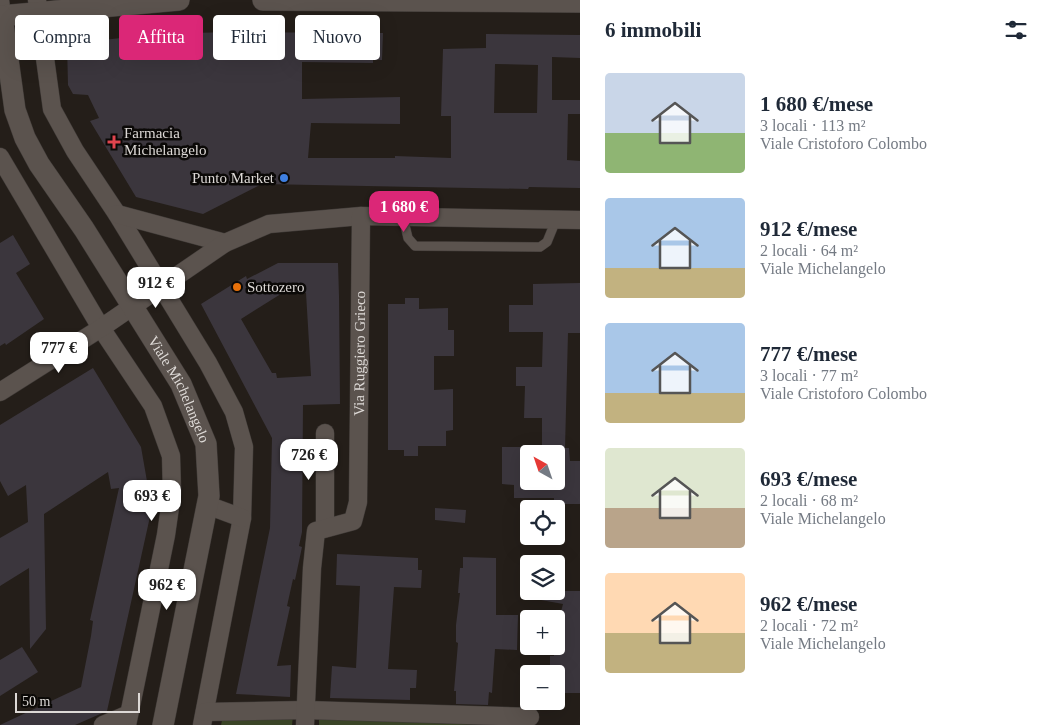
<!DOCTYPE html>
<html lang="it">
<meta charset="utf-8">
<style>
body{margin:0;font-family:"Times New Roman",serif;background:#f6f6f7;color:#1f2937;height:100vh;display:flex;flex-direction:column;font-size:19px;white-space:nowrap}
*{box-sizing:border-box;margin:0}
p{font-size:16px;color:#747a83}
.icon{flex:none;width:28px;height:28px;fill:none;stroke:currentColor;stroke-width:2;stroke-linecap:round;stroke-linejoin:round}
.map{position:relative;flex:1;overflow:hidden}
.drawer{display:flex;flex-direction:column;background:#fff;width:475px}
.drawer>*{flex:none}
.banner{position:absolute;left:15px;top:15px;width:475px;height:45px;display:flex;gap:10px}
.needle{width:32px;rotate:320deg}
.tools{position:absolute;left:520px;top:445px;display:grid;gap:10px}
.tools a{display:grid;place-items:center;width:45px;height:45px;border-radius:5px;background:#fff;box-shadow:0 5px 20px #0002;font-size:25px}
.scale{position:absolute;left:15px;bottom:12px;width:125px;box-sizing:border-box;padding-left:5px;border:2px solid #ddd9d6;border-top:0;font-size:14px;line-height:18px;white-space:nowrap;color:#ddd9d6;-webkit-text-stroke:4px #0b0907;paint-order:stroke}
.price{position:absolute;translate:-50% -42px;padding:0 11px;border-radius:10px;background:#fff;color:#222;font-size:16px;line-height:32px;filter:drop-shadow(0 1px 2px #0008)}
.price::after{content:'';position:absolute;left:50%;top:30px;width:15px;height:11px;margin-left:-8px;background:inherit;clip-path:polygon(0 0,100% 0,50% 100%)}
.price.selected{background:#db2777;color:#fff}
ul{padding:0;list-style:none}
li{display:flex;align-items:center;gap:15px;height:125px;padding:0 25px}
li span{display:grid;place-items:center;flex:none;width:140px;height:100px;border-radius:5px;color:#555}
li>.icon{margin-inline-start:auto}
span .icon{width:60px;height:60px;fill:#fffc;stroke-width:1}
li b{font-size:21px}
h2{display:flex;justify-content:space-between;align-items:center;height:60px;padding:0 25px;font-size:21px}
.tag{padding:0 18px;border-radius:5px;background:#fff;box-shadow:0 5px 20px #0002;font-size:18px;line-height:45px}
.tag.selected{background:#db2777;color:#fff}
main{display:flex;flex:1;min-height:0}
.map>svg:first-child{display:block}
.green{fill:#3a4426}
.building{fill:#3b363d;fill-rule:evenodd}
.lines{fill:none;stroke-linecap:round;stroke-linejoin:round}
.service-casing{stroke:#3f3a37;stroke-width:10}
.minor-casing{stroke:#3f3a37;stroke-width:19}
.tertiary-casing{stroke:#3f3a37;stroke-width:22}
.service{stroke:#5b534e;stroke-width:9}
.minor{stroke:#5b534e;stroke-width:18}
.tertiary{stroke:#5b534e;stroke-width:21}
.health-dot{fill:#e0444e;stroke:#0b0907;stroke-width:2}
.shop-dot{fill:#3f7fe0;stroke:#0b0907;stroke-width:2}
.food-dot{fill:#e8710a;stroke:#0b0907;stroke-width:2}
.labels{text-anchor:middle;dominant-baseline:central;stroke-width:5;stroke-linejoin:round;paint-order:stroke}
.poi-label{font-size:15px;fill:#ddd9d6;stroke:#0b0907;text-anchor:start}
.street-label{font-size:15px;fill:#ddd9d6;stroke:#0b0907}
</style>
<main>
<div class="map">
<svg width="580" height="725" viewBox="0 0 580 725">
<rect width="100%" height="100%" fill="#241e19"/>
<g class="green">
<polygon points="223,716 293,716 292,725 221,725"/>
<polygon points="319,718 482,725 319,725"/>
</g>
<g class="building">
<path d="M230 32 383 33 382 60H373V63L302 62V99L400 97V124L311 123 308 158H395V156L451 158V116H441L443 49 486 48V34L580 35V58L552 57V100H580V114H568L567 160 580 161V188L529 187 528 189 262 184 203 214 136 197 90 121 99 118 88 95 73 94 68 85 67 44 157 34ZM495 64 538 65 537 113H494Z"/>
<polygon points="13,235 30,264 16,273 44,319 6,345 5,343 0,346 0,243"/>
<path d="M278 263H338L339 296 340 404 303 405 302 532 299 546 302 547 295 580 293 579 287 606 290 607 277 666 291 665 290 697 236 694 270 528 272 438 201 304 246 276 247 279ZM284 292 306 293 311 376 277 378 276 373H272L241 319Z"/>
<polygon points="580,283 580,333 568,333 565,448 569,448 570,461 580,461 580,504 554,504 554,498 514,498 514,485 502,484 502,447 529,447 529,481 556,481 556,454 542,454 542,418 524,418 525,386 516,386 516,367 542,367 543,332 509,332 509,305 533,305 533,284"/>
<polygon points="405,298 419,298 419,309 448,308 448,330 454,330 454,356 434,356 434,390 453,389 453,430 446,431 446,446 418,446 418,456 404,456 404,450 388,450 388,304 405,304"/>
<polygon points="93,368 141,447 151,504 151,512 107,711 75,725 0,725 81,687 91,636 93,621 90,620 119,488 111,489 108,472 44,514 46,629 30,649 29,568 0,586 0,538 28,522 26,485 8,496 0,481 0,425"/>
<polygon points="435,508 466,510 465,523 435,520"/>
<polygon points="337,554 418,558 418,570 422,570 421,588 394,587 388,669 417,670 416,688 410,688 410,700 330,698 332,666 356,668 359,607 360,586 336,585"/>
<polygon points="463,557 496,558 496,615 518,615 517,650 495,649 492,693 489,692 488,705 456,704 456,691 454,691 458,643 456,642 456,625 460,593 458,593 460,568 463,568"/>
<polygon points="531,591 580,591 580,693 556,693 556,674 550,674 550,656 554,656 554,646 556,646 556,631 563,604 530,598"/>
<polygon points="22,647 38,672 0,696 0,660"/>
</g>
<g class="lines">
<g class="service-casing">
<polyline id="service" points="403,217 408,238 415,246 540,247 547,242 556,220"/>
</g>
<g class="minor-casing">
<g id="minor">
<polyline points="0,0 2,16"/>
<polyline points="37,0 52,109 75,151 117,214 208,363 234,412 244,447 242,518 202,725"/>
<polyline points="0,157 101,328 153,406 171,456 172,493 166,535 127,725"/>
<polyline points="117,214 225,243"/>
<polyline points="0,392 101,328 225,243 269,224 361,216 580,220"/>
<polyline points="207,505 242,518"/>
<polyline points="325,528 325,433"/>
<polyline points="205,712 306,710 530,717"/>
<polyline points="103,725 129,714"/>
<path id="s1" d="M305 725 312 568 316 531 353 521 358 502 361 216"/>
</g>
</g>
<g class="tertiary-casing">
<g id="tertiary">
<polyline points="263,0 580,2"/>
<polyline points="0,16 179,0"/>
<path id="s2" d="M2 16 15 110 25 138 39 164 84 229 181 384 206 444 209 496 163 725"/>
</g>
</g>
<use href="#service" class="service"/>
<use href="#minor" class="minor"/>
<use href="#tertiary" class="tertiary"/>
</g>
<path class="health-dot" d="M111.5 134.5h5v5h5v5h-5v5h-5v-5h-5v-5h5z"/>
<circle class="shop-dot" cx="284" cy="178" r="5"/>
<circle class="food-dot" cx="237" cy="287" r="5"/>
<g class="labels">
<g class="poi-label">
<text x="124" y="133">Farmacia<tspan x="124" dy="17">Michelangelo</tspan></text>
<text x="274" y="178" text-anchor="end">Punto Market</text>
<text x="247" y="287">Sottozero</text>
</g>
<g class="street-label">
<text stroke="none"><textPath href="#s1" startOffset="401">Via Ruggiero Grieco</textPath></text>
<text stroke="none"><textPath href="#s2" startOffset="420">Viale Michelangelo</textPath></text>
</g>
</g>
</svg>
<div class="tools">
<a><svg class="needle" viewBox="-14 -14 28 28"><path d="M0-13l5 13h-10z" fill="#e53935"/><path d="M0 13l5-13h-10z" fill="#747a83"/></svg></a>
<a><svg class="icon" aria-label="locate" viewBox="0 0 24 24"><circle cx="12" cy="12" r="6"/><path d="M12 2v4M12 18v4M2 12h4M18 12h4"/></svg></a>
<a><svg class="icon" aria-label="layers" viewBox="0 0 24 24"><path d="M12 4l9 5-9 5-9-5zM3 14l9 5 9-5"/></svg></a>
<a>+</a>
<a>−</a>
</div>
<div class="scale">50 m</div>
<b class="price selected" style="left:404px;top:233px">1 680 €</b>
<b class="price" style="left:156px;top:309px">912 €</b>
<b class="price" style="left:59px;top:374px">777 €</b>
<b class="price" style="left:309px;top:481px">726 €</b>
<b class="price" style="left:152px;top:522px">693 €</b>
<b class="price" style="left:167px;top:611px">962 €</b>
<div class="banner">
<a class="tag">Compra</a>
<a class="tag selected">Affitta</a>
<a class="tag">Filtri</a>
<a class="tag">Nuovo</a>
</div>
</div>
<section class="drawer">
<h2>6 immobili<svg class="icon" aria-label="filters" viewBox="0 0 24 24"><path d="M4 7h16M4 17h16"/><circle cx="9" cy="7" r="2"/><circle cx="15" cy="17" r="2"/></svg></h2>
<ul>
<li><span style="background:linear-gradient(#c9d6e8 60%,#8fb573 0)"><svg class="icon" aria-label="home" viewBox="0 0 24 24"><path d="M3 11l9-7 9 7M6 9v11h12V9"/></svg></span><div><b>1 680 €/mese</b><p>3 locali · 113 m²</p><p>Viale Cristoforo Colombo</p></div></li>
<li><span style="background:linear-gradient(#a9c7e8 70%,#c2b280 0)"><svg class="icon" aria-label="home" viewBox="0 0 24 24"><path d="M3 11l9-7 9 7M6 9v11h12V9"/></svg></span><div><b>912 €/mese</b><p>2 locali · 64 m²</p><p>Viale Michelangelo</p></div></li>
<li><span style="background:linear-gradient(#a9c7e8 70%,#c2b280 0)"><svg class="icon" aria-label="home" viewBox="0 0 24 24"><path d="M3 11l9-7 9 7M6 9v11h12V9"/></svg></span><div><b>777 €/mese</b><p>3 locali · 77 m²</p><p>Viale Cristoforo Colombo</p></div></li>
<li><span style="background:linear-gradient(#dfe7d0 60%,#b9a48a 0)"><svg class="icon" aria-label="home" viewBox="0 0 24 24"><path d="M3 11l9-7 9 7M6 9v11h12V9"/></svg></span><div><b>693 €/mese</b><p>2 locali · 68 m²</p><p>Viale Michelangelo</p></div></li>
<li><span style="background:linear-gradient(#ffd9b3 60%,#c2b280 0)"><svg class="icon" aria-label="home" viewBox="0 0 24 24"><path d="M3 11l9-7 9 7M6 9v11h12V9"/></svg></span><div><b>962 €/mese</b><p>2 locali · 72 m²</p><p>Viale Michelangelo</p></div></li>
</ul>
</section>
</main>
